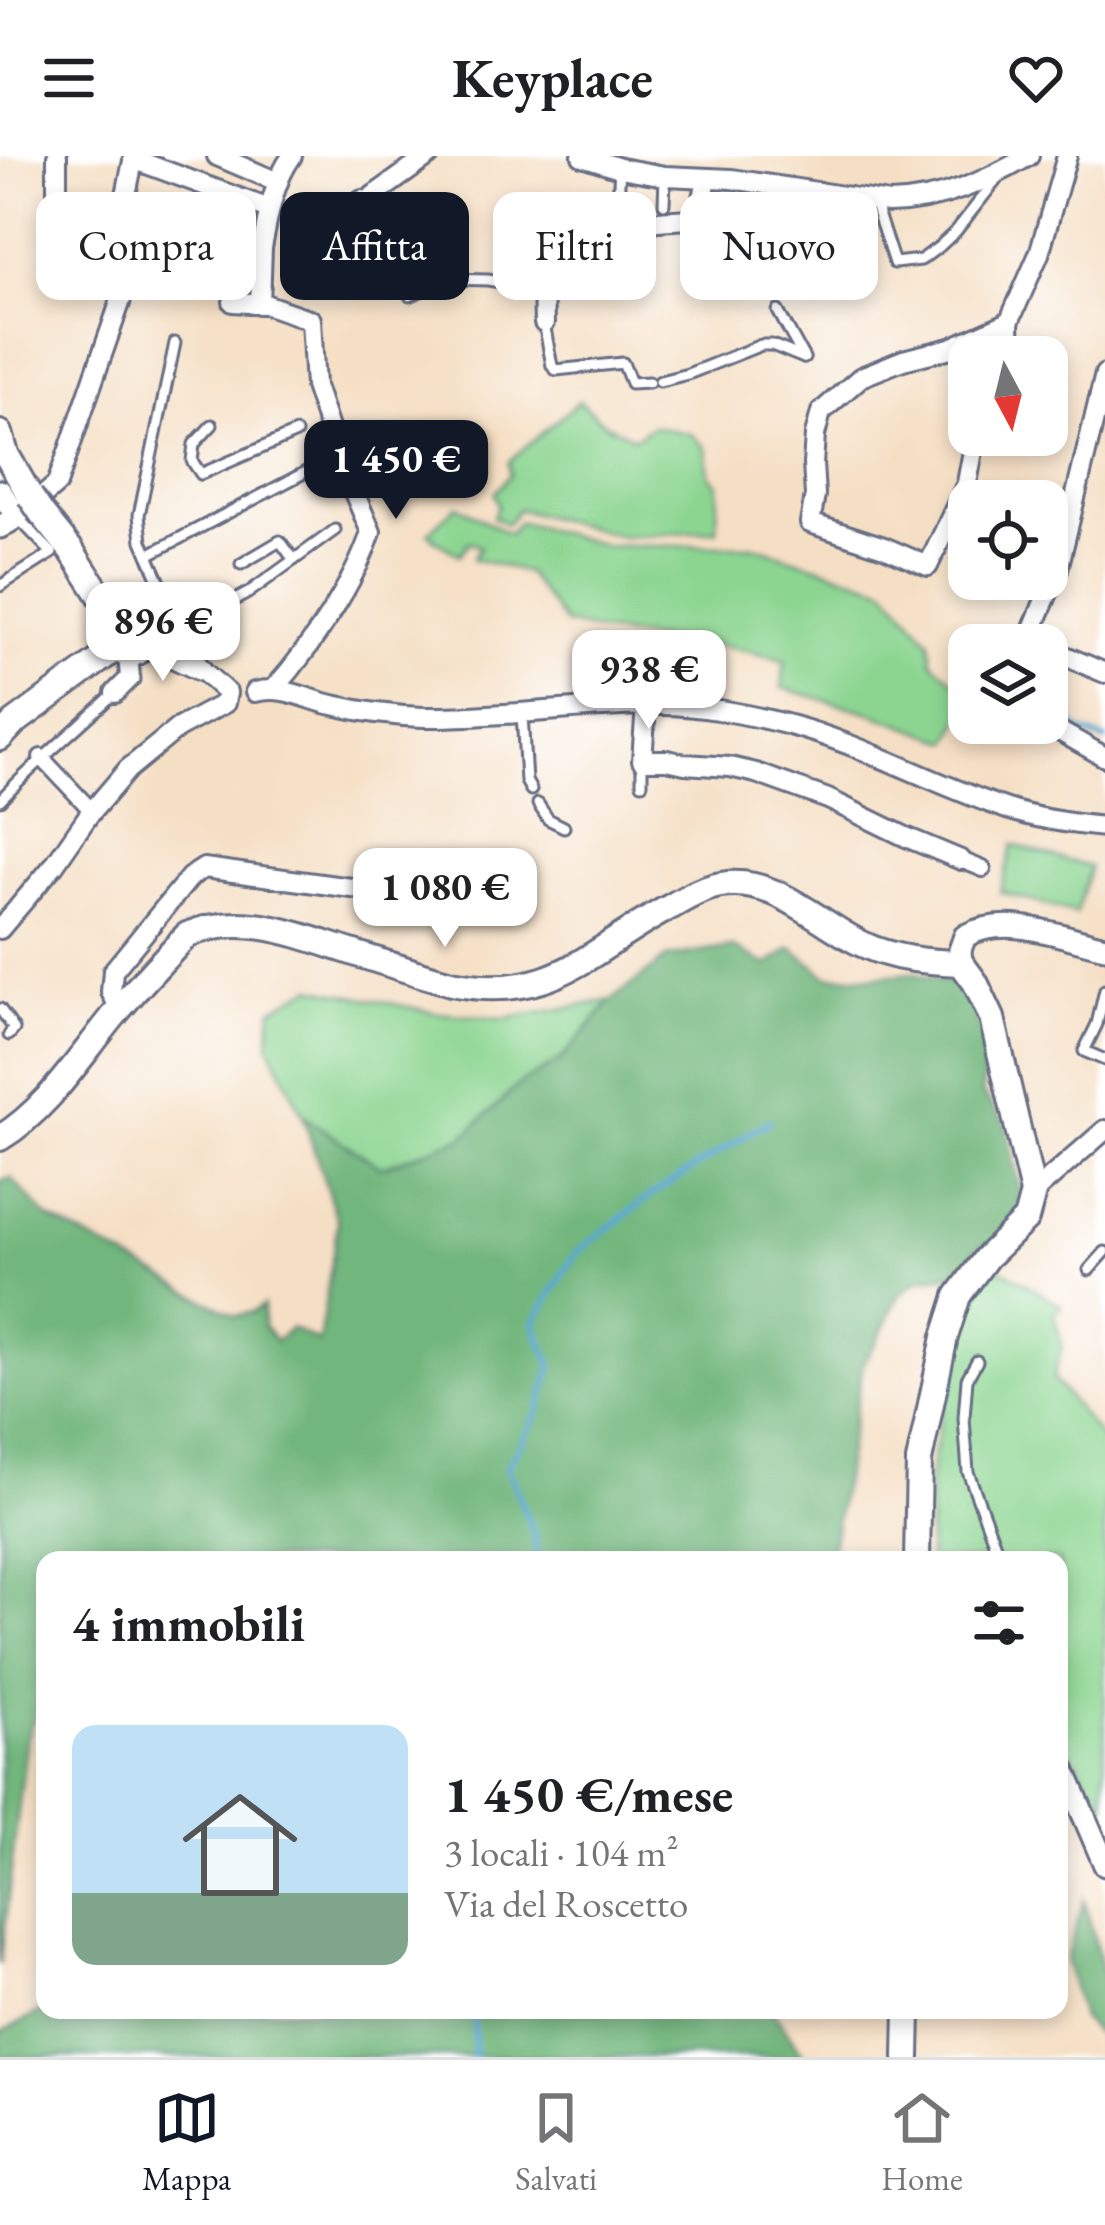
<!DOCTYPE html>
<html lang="it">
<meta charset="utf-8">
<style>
body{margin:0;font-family:"EB Garamond",serif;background:#f6f6f6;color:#202124;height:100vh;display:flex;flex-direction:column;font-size:45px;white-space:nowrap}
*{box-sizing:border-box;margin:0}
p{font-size:39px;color:#757577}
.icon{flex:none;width:66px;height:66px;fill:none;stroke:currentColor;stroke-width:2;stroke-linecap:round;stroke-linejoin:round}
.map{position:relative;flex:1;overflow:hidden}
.drawer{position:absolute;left:36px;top:1395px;width:1032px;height:468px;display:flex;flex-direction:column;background:#fff;border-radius:24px;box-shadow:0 6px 18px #0003}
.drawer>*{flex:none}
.banner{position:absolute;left:36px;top:36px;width:1035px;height:108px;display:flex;gap:24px}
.needle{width:78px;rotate:173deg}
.controls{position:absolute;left:948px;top:180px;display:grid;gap:24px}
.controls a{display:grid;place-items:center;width:120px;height:120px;border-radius:24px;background:#fff;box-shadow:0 6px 18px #0003;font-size:60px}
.price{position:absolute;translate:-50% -102px;padding:0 27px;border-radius:24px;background:#fff;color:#222;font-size:39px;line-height:78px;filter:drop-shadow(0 3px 6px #0008)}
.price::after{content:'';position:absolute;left:50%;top:72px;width:36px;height:27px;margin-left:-18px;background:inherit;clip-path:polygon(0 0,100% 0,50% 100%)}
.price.active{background:#111827;color:#fff}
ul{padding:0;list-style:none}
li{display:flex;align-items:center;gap:36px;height:300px;padding:0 36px}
li span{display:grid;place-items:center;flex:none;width:336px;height:240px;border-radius:24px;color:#555}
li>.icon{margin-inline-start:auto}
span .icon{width:144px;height:144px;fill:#fffc;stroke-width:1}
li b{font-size:51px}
h2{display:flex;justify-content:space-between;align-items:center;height:144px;padding:0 36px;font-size:51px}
.chip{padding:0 42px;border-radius:24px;background:#fff;box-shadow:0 6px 18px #0003;font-size:42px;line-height:108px}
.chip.active{background:#111827;color:#fff}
header{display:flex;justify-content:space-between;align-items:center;height:156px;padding:0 36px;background:#fff;font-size:54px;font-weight:700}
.tab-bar{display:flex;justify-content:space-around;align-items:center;height:168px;border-top:3px solid #e0e0e0;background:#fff;font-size:33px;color:#757577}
.tab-bar a{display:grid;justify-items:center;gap:6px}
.tab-bar .active{color:#111827}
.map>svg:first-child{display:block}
.green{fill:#8cd591;stroke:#548278;stroke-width:3}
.forest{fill:#71b67b;stroke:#46726c;stroke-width:3}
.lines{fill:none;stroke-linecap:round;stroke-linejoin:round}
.stream{stroke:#5aa7d3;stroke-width:6}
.service-casing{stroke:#676d82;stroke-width:15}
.pedestrian-casing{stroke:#676d82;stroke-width:20}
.minor-casing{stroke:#676d82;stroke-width:24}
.tertiary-casing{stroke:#676d82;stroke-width:27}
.secondary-casing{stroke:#676d82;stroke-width:30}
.service{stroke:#fff;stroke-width:9}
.pedestrian{stroke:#fff;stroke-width:14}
.minor{stroke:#fff;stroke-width:18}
.tertiary{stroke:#fff;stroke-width:21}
.secondary{stroke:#fff;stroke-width:24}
.secondary-bridge-casing{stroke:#676d82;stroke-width:30;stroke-linecap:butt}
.secondary-bridge{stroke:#fff;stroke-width:24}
</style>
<header><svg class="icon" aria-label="menu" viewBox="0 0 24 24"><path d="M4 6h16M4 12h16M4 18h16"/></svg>Keyplace<svg class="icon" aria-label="heart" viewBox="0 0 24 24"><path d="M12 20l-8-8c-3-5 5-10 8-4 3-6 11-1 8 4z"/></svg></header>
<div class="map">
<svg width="1105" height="1901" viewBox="0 0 1105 1901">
<rect width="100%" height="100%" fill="#fff"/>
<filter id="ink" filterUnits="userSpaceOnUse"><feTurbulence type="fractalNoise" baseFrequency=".00833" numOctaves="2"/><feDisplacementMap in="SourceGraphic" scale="24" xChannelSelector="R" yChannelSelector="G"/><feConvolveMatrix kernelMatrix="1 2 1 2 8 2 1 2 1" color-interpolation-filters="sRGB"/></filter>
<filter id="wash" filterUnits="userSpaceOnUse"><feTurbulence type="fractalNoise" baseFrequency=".004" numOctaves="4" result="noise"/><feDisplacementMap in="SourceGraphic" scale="48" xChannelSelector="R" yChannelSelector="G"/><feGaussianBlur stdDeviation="2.7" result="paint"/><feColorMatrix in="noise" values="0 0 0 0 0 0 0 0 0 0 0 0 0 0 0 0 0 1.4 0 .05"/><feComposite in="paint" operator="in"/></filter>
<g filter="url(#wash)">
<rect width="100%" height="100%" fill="#f5dfc4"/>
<g class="green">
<polygon points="579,245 604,267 635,282 652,270 691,278 706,292 709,319 718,328 717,374 624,381 518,353 507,368 493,361 498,349 494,337 510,319 509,306"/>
<polygon points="457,349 509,378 519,366 607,390 754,390 886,432 930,485 932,505 969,538 969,543 950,586 871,557 782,532 785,504 717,489 606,477 565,468 526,416 473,403 480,391 469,386 459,399 433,383 434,381 428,377"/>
<polygon points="1013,689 1090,711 1076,758 1000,736"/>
<polygon points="312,831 438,857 504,863 612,844 561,904 520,928 463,981 381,1012 303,960 269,888 272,853"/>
<polygon points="991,1110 1004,1114 1062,1150 1054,1158 1062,1190 1053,1223 1105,1287 1105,1653 1104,1647 1059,1580 1059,1404 929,1404 929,1323 948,1220 970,1147"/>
</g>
<g class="forest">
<polygon points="732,791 768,809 792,792 827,820 871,821 912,817 954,828 974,853 986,895 982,937 1004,965 1008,976 1020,1035 1018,1058 993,1086 979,1090 964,1109 951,1119 919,1123 899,1139 876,1187 863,1207 830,1404 45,1404 45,1550 38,1551 27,1581 0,1809 0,1026 11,1022 47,1061 236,1160 255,1155 263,1149 263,1170 275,1185 291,1172 319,1186 338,1066 303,960 381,1011 463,981 520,928 561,904 612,844 666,802"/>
<polygon points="1084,1744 1105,1824 1105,1886 1081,1862 1066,1805"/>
<polygon points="45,1854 772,1854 805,1901 0,1901 0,1877"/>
</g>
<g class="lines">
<g class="stream">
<polyline points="1047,555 1068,562 1078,574 1105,584"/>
<polyline points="538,1404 534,1379 507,1311 538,1257 552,1210 534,1167 576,1097 654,1037 769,965"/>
<polyline points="474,1854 474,1901"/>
</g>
</g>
</g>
<g filter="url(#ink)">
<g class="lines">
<g class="service-casing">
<g id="service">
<polyline points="874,46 894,107 921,104 940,90 956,75 997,23"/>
<polyline points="664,48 665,20"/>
<polyline points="617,59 620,12"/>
<polyline points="735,82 776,100 806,103"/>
<polyline points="746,103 738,98 738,94 777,108 776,100"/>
<polyline points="762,112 773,118 769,131"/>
<polyline points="410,140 447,123 488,124 544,134"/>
<polyline points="778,155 804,202"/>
<polyline points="544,167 552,210 556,214 623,207 631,227 649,226"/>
<polyline points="175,187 139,359 142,385 181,474"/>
<polyline points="660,225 688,218 761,189 772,189 804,202"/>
<polyline points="212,269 194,288 192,305 201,318 296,277"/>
<polyline points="148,399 338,299"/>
<polyline points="241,408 280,385 294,404"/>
<polyline points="0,430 52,397 19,363"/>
<polyline points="181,474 248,437 335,374"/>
<polyline points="522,558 526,625 531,634"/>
<polyline points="642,627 642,604"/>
<path d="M0 644C34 608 72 577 108 543"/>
<polyline points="538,648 548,663 564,671"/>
<polyline points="1105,834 1097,868 1084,895 1105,904"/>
<polyline points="0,853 14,873 9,879"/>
<polyline points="1089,1114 1105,1096"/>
<polyline points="977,1205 967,1223 964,1262 968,1316 998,1397"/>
</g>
</g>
<g class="pedestrian-casing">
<g id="pedestrian">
<polyline points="41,601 92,655"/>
<polyline points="961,704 983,713"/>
</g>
</g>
<g class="minor-casing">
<g id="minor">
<polyline points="57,0 57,116 122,126"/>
<polyline points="217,0 278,26"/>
<path d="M582 0 620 12 665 20 732 23 889 47C940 46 986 25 1029 0"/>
<polyline points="133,3 269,53"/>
<polyline points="373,40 429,0"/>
<polyline points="120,68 166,72 262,92 260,148"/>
<path d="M262 92C268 61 273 26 292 0"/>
<polyline points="336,93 353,51 362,44"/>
<path d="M233 146 265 148 311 164 315 230 338 299 371 376C355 427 310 492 275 532"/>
<polyline points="1009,166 1010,201"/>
<path d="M544 167C543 145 542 109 559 93 584 70 667 63 699 63L707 22"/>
<polyline points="976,279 967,327 928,410 884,391 810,367 815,339 813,308 815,279 821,256 861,221 903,204 951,192 1009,166 1039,98 1067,0"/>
<polyline points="26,355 57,328 121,144 120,68 134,0"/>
<polyline points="145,472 183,490 204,516 227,537"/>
<polyline points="145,489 200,515"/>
<polyline points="1026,489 1058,413 1105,218"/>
<polyline points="1047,492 1105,517"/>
<path d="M255 536C286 529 304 543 333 549 363 556 393 560 424 561 503 562 581 549 660 549 702 549 745 558 786 568 863 588 932 628 1007 653 1038 663 1072 668 1105 671"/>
<polyline points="115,537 130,522 128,499"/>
<polyline points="646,550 642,604 667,604 685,608 730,611 756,617 828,643 906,681 961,704"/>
<polyline points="1045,567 1105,601"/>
<polyline points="0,773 54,709 88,660 128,613 178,572 225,547 227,537"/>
<polyline points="120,852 111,836 113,815 190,721 204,712 470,748"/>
<polyline points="1033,1037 1105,974"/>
</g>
</g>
<g class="tertiary-casing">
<g id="tertiary">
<polyline points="0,335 17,361 0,371"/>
<path d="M961 807 960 794 965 780C1008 757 1061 781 1105 791"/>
<polyline points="1059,1602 1105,1709"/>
</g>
</g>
<g class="secondary-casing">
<g id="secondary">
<polyline points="0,277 6,298 30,340"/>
<polyline points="42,358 71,394 118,467"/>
<path d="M115 493C153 515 159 451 118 467"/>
<polyline points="0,582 14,567 115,493"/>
<path d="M0 982C48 953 81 899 116 857 138 830 163 804 187 779 242 755 298 779 351 796 385 807 418 818 451 827 555 847 587 795 670 751 686 742 702 732 721 729 774 720 817 766 862 788 893 803 928 806 961 807L975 826 992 862 1033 1037 1026 1063 990 1098"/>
<polyline points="917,1404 919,1305 945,1181 958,1140 986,1102"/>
<polyline points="907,1901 908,1854"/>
</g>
</g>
<use href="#service" class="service"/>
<use href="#pedestrian" class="pedestrian"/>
<use href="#minor" class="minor"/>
<use href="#tertiary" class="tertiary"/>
<use href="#secondary" class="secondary"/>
<g class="secondary-bridge-casing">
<polyline id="secondary-bridge" points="30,340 42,358"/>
</g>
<use href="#secondary-bridge" class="secondary-bridge"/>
</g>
</g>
</svg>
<div class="controls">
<a><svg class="needle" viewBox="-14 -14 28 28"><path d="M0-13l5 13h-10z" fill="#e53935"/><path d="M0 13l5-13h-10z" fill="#757577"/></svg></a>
<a><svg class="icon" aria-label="locate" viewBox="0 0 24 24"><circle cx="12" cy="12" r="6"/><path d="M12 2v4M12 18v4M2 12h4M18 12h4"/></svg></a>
<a><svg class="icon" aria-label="layers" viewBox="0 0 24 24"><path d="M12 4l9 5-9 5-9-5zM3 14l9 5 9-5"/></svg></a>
</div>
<b class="price active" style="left:396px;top:366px">1 450 €</b>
<b class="price" style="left:163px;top:528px">896 €</b>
<b class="price" style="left:649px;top:576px">938 €</b>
<b class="price" style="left:445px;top:794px">1 080 €</b>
<div class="banner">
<a class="chip">Compra</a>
<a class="chip active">Affitta</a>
<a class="chip">Filtri</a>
<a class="chip">Nuovo</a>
</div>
<section class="drawer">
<h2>4 immobili<svg class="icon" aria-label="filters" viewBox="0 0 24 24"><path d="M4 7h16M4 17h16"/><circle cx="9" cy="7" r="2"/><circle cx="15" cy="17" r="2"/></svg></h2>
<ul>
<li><span style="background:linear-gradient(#bfe0f5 70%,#7fa58c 0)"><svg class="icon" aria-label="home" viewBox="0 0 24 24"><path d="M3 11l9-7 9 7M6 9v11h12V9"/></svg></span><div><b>1 450 €/mese</b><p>3 locali · 104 m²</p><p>Via del Roscetto</p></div></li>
</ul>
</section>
</div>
<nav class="tab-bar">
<a class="active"><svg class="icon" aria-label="map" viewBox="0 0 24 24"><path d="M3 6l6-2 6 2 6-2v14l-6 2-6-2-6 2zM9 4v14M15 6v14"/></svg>Mappa</a>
<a><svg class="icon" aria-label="saved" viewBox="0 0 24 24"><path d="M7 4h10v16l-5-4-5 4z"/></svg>Salvati</a>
<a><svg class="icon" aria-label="home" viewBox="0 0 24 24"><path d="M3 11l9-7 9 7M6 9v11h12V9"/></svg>Home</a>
</nav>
